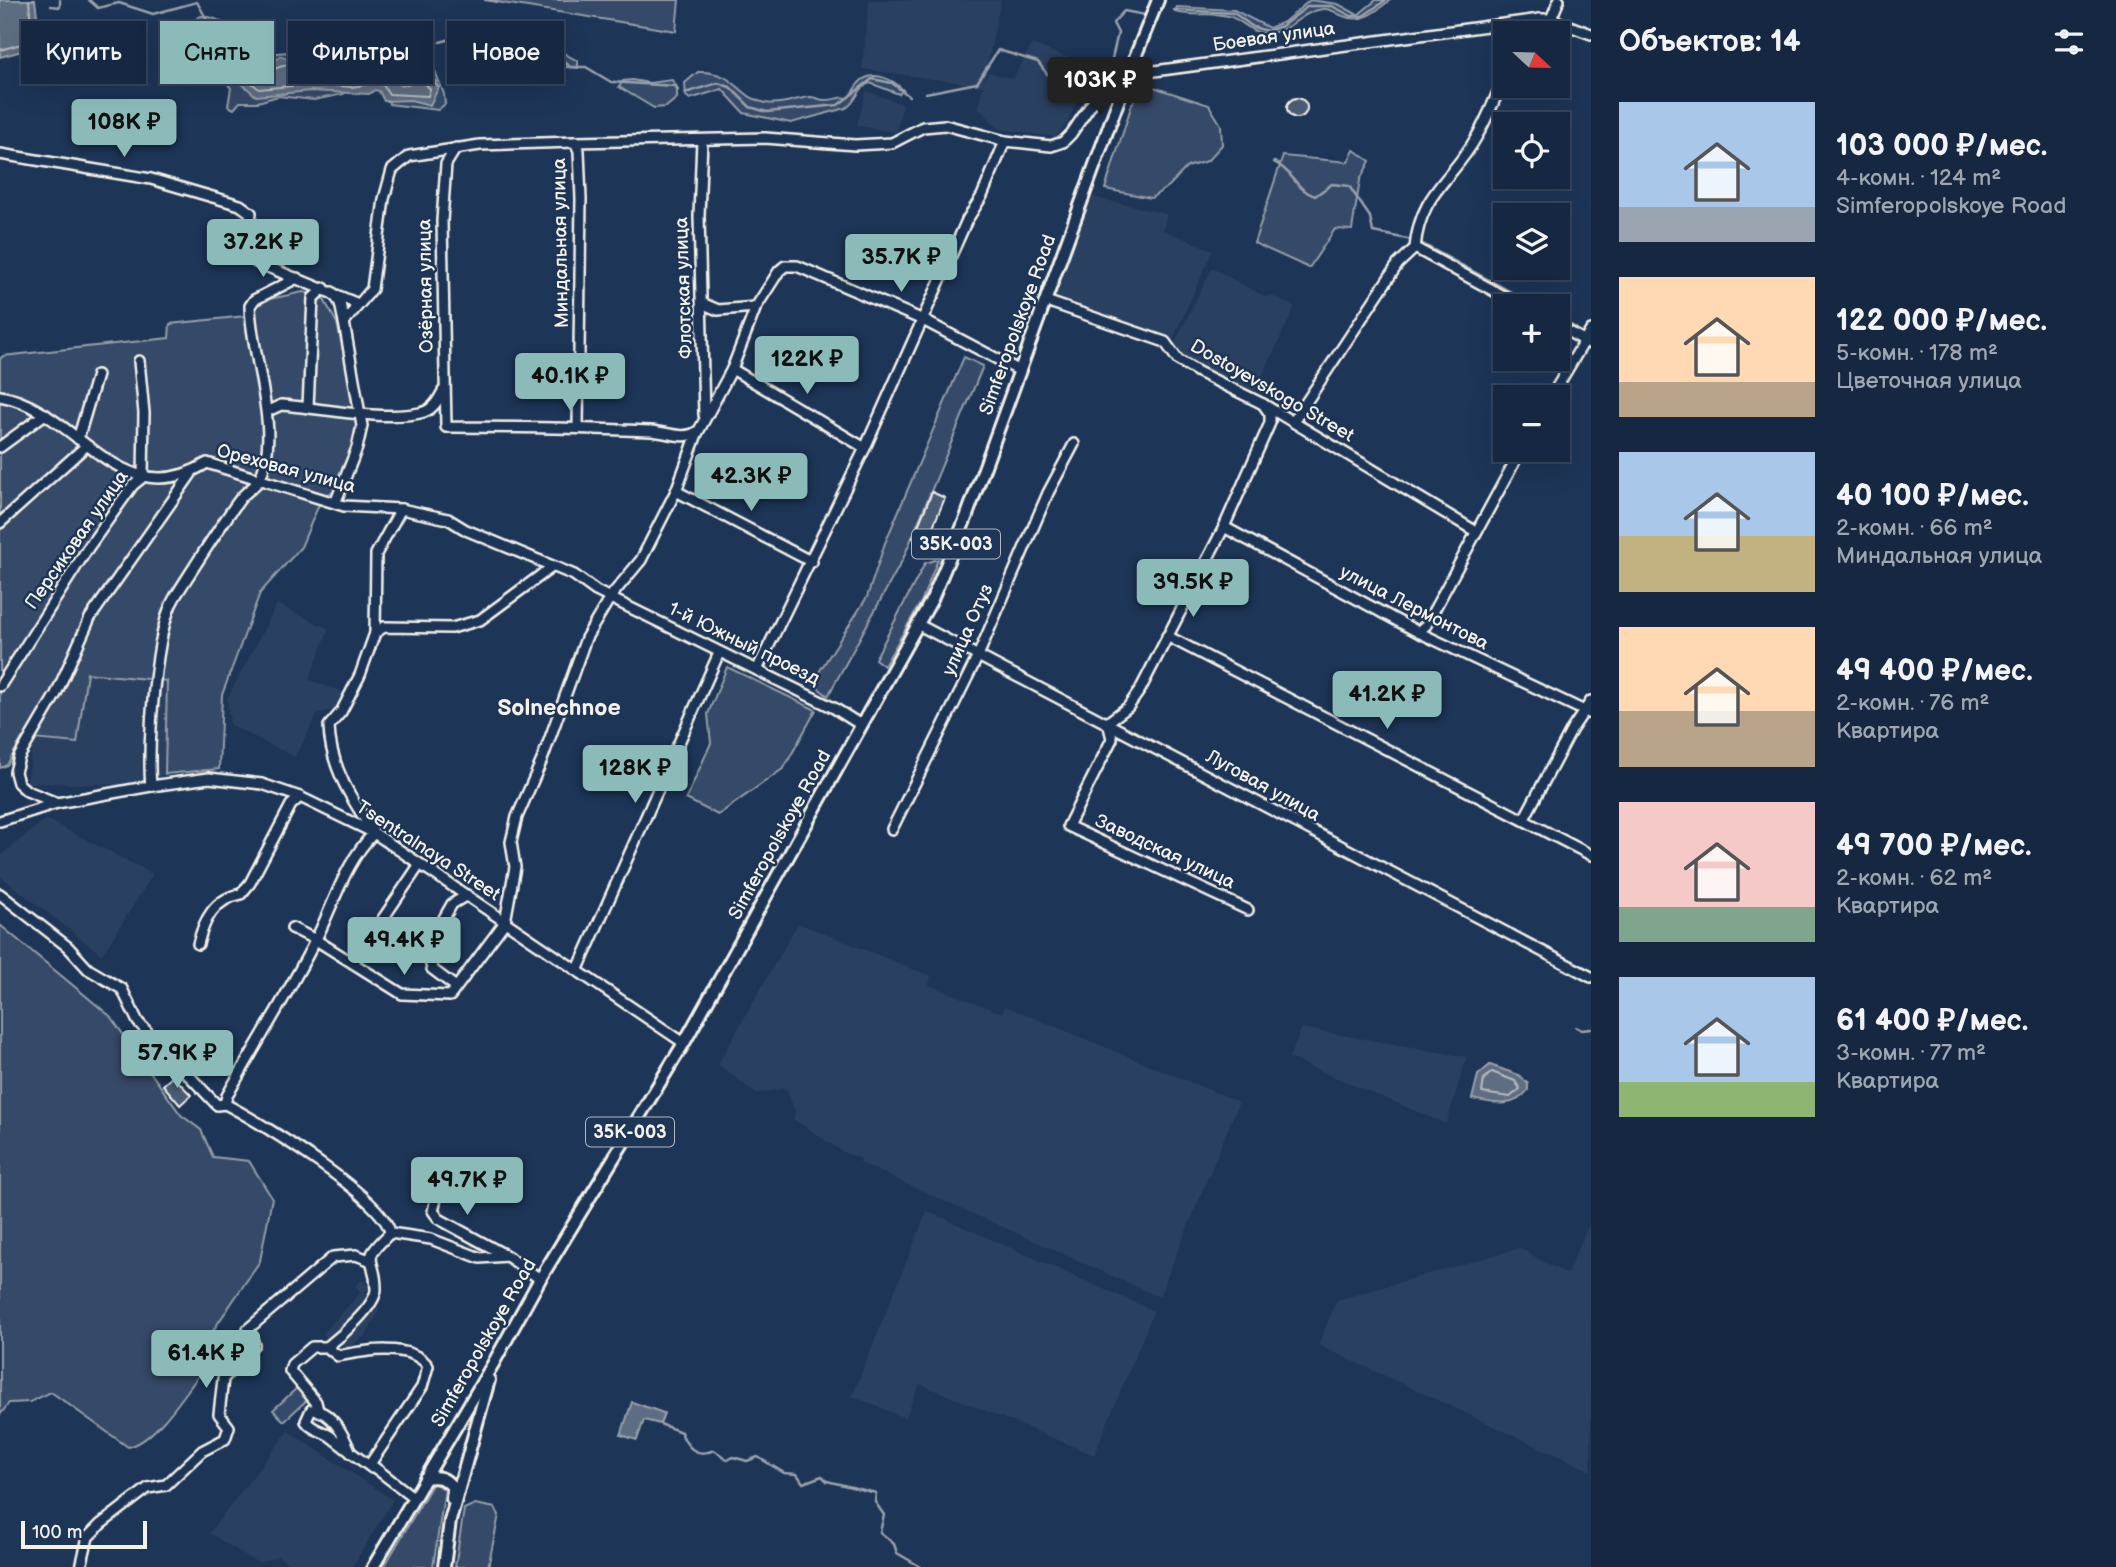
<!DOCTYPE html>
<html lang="ru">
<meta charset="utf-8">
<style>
body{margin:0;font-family:"Balsamiq Sans",sans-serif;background:#1f3048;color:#f1f3f6;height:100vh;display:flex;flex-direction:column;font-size:26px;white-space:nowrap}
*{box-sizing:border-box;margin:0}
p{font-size:23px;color:#9ea6b1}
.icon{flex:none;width:38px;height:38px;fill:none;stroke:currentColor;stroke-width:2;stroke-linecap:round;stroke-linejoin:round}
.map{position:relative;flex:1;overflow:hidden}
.details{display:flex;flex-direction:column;background:#162841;width:525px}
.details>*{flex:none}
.top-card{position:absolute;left:21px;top:21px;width:665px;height:63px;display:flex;gap:14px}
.needle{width:46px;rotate:112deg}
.controls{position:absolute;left:1493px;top:21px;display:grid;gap:14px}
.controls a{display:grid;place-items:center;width:77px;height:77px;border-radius:0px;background:#162841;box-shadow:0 7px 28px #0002,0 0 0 2px #35445a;font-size:35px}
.scale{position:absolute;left:21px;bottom:18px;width:126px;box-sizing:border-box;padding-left:7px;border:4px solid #f4f1e8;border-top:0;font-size:19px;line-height:24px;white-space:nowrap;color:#f4f1e8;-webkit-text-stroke:5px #1d3557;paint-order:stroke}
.price{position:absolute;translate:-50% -60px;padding:0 16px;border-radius:7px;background:#8bbbb9;color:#111;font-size:23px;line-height:46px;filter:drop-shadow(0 2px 4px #0008)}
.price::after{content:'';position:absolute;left:50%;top:42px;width:21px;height:16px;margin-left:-10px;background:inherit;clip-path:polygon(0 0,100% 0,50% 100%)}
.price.on{background:#222;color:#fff}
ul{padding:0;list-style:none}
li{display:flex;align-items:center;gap:21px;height:175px;padding:0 28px}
li span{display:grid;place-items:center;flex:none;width:196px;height:140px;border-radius:0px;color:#555}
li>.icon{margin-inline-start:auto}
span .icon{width:84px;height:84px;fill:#fffc;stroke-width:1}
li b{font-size:30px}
h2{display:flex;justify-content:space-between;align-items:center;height:84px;padding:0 28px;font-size:30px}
.pill{padding:0 24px;border-radius:0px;background:#162841;box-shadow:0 7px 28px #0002,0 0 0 2px #35445a;font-size:24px;line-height:63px}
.pill.on{background:#8bbbb9;color:#111}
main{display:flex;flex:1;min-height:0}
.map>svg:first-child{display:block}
.built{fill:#2a4060}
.green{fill:#354a67;stroke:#949ea8;stroke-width:2}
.water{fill:#5e6d82;stroke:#9aa2ab;stroke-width:2}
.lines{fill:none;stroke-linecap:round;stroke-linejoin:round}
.shore{stroke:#b8bcbf;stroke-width:2}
.stream{stroke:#9aa2ab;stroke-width:2.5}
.building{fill:#485b74;stroke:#f4f1e8;stroke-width:2}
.minor-casing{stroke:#f4f1e8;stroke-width:14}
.major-casing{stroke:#f4f1e8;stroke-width:16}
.minor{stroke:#1d3557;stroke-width:9}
.major{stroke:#1d3557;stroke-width:10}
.labels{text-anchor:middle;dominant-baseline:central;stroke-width:5;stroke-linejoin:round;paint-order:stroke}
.shield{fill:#1d3557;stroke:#b4b9bc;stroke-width:2}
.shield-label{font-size:18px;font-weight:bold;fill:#f4f1e8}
.street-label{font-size:19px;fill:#f4f1e8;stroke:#1d3557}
.quarter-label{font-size:23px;font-weight:bold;fill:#f4f1e8;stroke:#1d3557}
</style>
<main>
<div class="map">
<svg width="1591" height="1567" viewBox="0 0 1591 1567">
<rect width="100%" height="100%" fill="#1d3557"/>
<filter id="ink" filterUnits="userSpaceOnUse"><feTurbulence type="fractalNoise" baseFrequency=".0143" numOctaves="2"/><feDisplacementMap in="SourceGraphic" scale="14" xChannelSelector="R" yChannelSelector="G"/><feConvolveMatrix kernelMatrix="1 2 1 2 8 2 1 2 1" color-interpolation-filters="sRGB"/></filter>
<g filter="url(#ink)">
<g class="built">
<polygon points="869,0 1001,0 983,85 988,72 1013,79 1032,44 1071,59 1089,77 1066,125 1056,137 1004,130 997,127 978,107 983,86 862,69"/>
<polygon points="866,91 903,104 896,132 857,126"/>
<polygon points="1089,196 1167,214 1163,230 1213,250 1173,339 1051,299"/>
<polygon points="1212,268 1266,297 1270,295 1295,307 1254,394 1185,362 1180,356 1175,342"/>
<polygon points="277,604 329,629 309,680 346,693 339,709 318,713 295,757 230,725 227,699"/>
<polygon points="87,673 168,681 165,774 128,785 27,783 33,740 77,743"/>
<polygon points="46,819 153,874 102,955 0,876 0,856"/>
<polygon points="798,923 931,976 929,985 1002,1013 1005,1006 1239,1102 1159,1297 860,1163 861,1159 843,1152 793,1119 795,1112 786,1088 756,1094 718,1064"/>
<polygon points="1302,1028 1467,1057 1446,1124 1289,1058"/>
<polygon points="927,1211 1154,1311 1094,1455 920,1384 905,1418 852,1396"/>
<polygon points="1588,1226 1591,1227 1591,1471 1318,1345 1337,1300 1519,1248 1567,1274"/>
<polygon points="362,1280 370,1287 363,1293 380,1310 366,1335 347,1349 334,1339 329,1343 323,1333 361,1292 355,1286"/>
<polygon points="288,1431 393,1500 352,1567 293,1567 278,1556 258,1563 209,1533"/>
</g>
<g class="green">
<polygon points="484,0 679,0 676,31"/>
<path d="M1310 0 1338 4 1358 15 1376 0H1390C1375 12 1362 24 1343 16 1335 13 1332 8 1323 9 1302 11 1292 30 1271 33 1251 36 1244 20 1228 16 1211 12 1192 17 1175 12L1177 7 1234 10 1269 28 1284 22Z"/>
<path d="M201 16C228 17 246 42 261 63L266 64 277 53 337 48 355 38 359 40C348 60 320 54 301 59L296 56 288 63C275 61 264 71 249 67L243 54H235L228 60 234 74 240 69C254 74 260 85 277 87L282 94 305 89 345 90 344 94 314 100 278 96 258 102H240L234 109 228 106 231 88C226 81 220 78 215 71 197 49 199 46 167 45L181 28Z"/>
<polygon points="414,31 420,33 444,94 445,104 438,110 389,104 388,99 437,88 436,81 429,79 408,36"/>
<path d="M521 49 563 53 578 61V68L527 64 484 78 485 62 473 55C486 49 506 51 521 49Z"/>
<path d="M698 72C738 71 737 98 766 103 781 106 796 98 811 97 816 97 821 101 827 100 836 100 839 96 848 98 852 94 854 89 858 84 871 69 892 78 903 90L899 94 870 83C857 88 857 102 846 108L791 123 744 113 722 89 690 99 686 96 685 83Z"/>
<polygon points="632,80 649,83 672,80 677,87 677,98 666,107 654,108 619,87 623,81"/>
<polygon points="1150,86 1209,105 1221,125 1222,145 1207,161 1187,167 1169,186 1151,198 1105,189 1132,104 1140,92"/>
<polygon points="1354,150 1370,161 1360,180 1352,230 1335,229 1309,268 1254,243 1283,156 1348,162"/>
<polygon points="303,292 322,296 337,323 358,418 355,444 340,472 334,492 323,495 301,547 260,593 222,695 219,769 165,774 167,681 87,673 77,743 22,738 7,765 0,768 0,359 3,356 169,338 170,324 255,315 256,302"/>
<polygon points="964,357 983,366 903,559 828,696 812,683 867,597 885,543"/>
<polygon points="938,559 921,602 884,666 875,659 925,563"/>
<polygon points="727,667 816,710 784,768 718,815 686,799 711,743 708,714"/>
<path d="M0 925 110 1016 181 1115 201 1130 213 1157 249 1161 272 1198 260 1261 208 1338 212 1357C193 1381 158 1441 128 1447L51 1392 30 1402 9 1403 0 1415Z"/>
<polygon points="298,1387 308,1399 284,1421 273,1410"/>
<polygon points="433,1483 445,1489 433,1567 384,1567"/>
<polygon points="475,1504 495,1508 499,1515 488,1567 455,1567 464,1509"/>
</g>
<g class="water">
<polygon points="0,0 35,0 41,46 0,57"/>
<path d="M371 33 411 38 422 50 429 78 439 87 430 105 411 100 384 101 379 91 375 90 369 94 311 91 256 96 226 70V57L232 51 231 47 245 52 253 51 254 61 268 65 281 56 288 59C316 43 334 67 361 35Z"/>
<path d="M1490 1065 1519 1075 1528 1084V1090C1513 1110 1493 1103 1472 1099L1478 1075Z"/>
<polygon points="632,1402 664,1413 660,1424 644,1420 637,1440 621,1435"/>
</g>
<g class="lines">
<g class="shore">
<polygon points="372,41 409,45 417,58 423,81 430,89 428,96 389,94 383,85 375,83 352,87 312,84 259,89 233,68 238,58 264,72 299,61 335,61"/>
<polyline points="0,50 32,41 29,0"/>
<path d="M373 50 402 54 409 63 412 83C395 89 392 75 377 74 361 73 347 80 332 75L333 70 354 63Z"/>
<polygon points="1492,1072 1515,1081 1520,1089 1510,1097 1482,1093 1484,1079"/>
</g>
<g class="stream">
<polyline points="89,0 98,8 119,3 153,14 197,2 215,34 231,47"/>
<polyline points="51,6 60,7 60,0"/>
<polyline points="1174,10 1234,13 1253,27 1267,31 1282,26 1308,6 1332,6 1351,16 1363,16 1386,0"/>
<path d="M440 42 458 37C463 42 468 48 474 52 495 65 535 59 556 53L570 67H586L611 82 675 86 678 90"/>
<polyline points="422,50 432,45"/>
<polyline points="685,93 718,83 730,87 750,107 767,112 838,105 872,79 892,83 909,96"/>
<polyline points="926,93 977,83 998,50 1038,62 1047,74 1083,89 1110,67 1118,33 1113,23 1124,11 1145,15"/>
<path d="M1274 162C1292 170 1296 190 1315 196L1332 184 1349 186 1370 217 1373 232 1412 240"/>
<polyline points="1421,243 1537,306"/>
<polyline points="1558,318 1576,328"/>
<polyline points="1576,1027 1582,1030 1591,1029"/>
<path d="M660 1424 681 1432C687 1448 697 1458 714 1450L728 1460 733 1457 747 1461 758 1457 784 1473 797 1474 803 1483 822 1476 827 1481 876 1493 875 1502 884 1515 880 1532 894 1544 897 1553 921 1567"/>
</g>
</g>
<g class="building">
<circle cx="1297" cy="108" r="10"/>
<polygon points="932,492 945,498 926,543 913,538"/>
<polygon points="173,1076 191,1095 180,1105 163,1085"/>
</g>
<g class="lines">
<g class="minor-casing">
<g id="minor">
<polyline points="1551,19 1559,0"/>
<polyline points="1534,33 1540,19"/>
<polyline points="702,140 699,216 704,415"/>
<polyline points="575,142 579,151 581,199 578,428"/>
<path d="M456 148 446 164 442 221 446 427C515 427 583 428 651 431 666 432 686 441 698 431"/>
<path d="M0 154 151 179 240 205 251 213C249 232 239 247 256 262L358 304"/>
<polyline points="1415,248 1522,306"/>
<polyline points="332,292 340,303 344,322"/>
<polyline points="1046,301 1165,342 1178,360 1198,372 1263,404 1475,531"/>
<polyline points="704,304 718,310 756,307"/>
<polyline points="1558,326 1591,344"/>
<polyline points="732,369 865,448"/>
<path d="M0 396C77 409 120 517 207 463L344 506 401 509 448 519 466 530 574 575 596 591 834 708 861 725"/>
<polyline points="1551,397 1591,330"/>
<polyline points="308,407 313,298 324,288"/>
<path d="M268 411 281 405C321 408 382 421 420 413 432 411 438 401 443 391"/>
<path d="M1293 422 1398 264 1415 248C1420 192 1453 180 1477 136 1488 118 1495 97 1505 77"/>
<polyline points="78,439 97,375"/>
<polyline points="0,447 45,414"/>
<polyline points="676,491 812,562"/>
<polyline points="336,501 357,448 362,426 344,322 372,289 384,199 392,170 409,156 480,145 575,142 765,138 855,145 892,143 923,127 945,125 1005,141 1051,146 1063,142 1071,134 1101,90 1127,77 1147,72 1540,19 1551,19 1591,34"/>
<polyline points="0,523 86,446"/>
<polyline points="1224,527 1418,632 1591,714"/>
<polyline points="919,625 1591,977"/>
<polyline points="1418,632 1426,625 1521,450"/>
<polyline points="375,633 384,627 452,628 480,620 552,567"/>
<polyline points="1167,636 1591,855"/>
<polyline points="757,670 865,448 967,220 982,196 1005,141"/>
<polyline points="0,686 88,548 133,485 143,477 144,413 139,361"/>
<path d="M151 786C147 746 155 629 175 597 196 564 217 530 240 499 245 492 255 487 259 480 283 434 251 358 250 306L254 300 297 278"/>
<polyline points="57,803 27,791 18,783 15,772 19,757 56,694 90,618 191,474"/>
<polyline points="1524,819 1572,729 1591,701"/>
<polyline points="0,821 57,803 151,786 209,778 262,784 300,797 374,833 684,1043"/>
<polyline points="892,829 977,658 1048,493 1074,444"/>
<path d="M0 894 68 947 88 969 122 989 138 1022 217 1105 225 1104C257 1120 387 1200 390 1233L431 1239 480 1258 507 1256 540 1279"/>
<polyline points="1248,910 1068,826 1112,739 1108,722 1128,707 1140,690 1224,527 1270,423 1270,414 1263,404"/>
<polyline points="292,928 316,940 402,994 450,996 505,922 515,867 511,842 517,817 542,760 586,638 611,596 641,560 676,491 697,434 732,369 756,307 779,271 785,266 797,266 923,320 1020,371"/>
<path d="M198 944C204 920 214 899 241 894L250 883 291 805 300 797"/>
<polyline points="353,963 420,864"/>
<polyline points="578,969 719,653"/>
<polyline points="456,987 432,969 427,948 452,904 467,895"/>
<path d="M225 1104 227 1096C256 1044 288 994 315 941 334 905 344 863 374 833 352 800 330 767 329 726L341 712 360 675 375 633 376 554 401 509"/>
<polyline points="451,1170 437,1195 433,1211 439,1219 505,1255"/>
<path d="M390 1233C358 1264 376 1254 376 1289 376 1306 340 1337 327 1347L338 1356C364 1351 411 1342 428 1366L422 1387 370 1464 413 1497"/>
<polyline points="318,1410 316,1402 290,1371 292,1364 312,1347 327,1347"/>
<path d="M351 1453C345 1437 331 1409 311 1410L306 1421C312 1430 321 1430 330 1436 344 1447 358 1458 372 1468"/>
<polyline points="81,1567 88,1537 101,1524 148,1488 166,1485 202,1451 225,1439 229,1427 219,1414 223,1379 254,1344 248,1329 333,1257 356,1255 369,1260"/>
</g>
</g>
<g class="major-casing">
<g id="major">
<path d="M425 1478C438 1476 445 1477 453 1488L452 1499"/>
<polyline points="373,1567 493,1364 540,1279 684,1043 932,599 966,518 1127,77 1158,0"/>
<polyline points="444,1567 450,1521 489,1380"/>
</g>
</g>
<use href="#minor" class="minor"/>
<use href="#major" class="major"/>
</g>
</g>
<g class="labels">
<g class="shield">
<rect x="912" y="529.5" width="88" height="29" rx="5"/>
<rect x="586" y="1117.5" width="88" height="29" rx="5"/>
</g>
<g class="shield-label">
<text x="956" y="544">35К-003</text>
<text x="630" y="1132">35К-003</text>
</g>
<g class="street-label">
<text transform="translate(1274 37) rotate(-8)">Боевая улица</text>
<text transform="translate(561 243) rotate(-91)">Миндальная улица</text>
<text transform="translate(426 286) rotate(-91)">Озёрная улица</text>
<text transform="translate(684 288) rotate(-92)">Флотская улица</text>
<text transform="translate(1018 325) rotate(-70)">Simferopolskoye Road</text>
<text transform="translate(1272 391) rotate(30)">Dostoyevskogo Street</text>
<text transform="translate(286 469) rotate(15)">Ореховая улица</text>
<text transform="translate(77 540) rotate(-55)">Персиковая улица</text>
<text transform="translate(1414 608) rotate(27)">улица Лермонтова</text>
<text transform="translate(968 630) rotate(-66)">улица Отуз</text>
<text transform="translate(744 644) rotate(26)">1-й Южный проезд</text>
<text transform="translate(1263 786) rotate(29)">Луговая улица</text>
<text transform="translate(780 835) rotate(-61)">Simferopolskoye Road</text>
<text transform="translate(428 851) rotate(33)">Tsentralnaya Street</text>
<text transform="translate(1165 852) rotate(25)">Заводская улица</text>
<text transform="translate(484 1343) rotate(-60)">Simferopolskoye Road</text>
</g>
<g class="quarter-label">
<text x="559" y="708">Solnechnoe</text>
</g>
</g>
</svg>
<div class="controls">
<a><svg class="needle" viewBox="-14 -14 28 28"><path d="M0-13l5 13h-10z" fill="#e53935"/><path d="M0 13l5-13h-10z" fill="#9ea6b1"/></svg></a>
<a><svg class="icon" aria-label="locate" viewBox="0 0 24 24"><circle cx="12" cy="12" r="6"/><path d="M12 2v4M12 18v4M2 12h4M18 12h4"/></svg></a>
<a><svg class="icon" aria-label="layers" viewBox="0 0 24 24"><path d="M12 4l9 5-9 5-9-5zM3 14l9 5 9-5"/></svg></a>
<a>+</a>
<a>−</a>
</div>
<div class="scale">100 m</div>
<b class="price on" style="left:1100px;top:117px">103K ₽</b>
<b class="price" style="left:124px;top:159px">108K ₽</b>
<b class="price" style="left:263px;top:279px">37.2K ₽</b>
<b class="price" style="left:901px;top:294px">35.7K ₽</b>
<b class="price" style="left:807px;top:396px">122K ₽</b>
<b class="price" style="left:570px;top:413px">40.1K ₽</b>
<b class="price" style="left:751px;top:513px">42.3K ₽</b>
<b class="price" style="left:1193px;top:619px">39.5K ₽</b>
<b class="price" style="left:1387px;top:731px">41.2K ₽</b>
<b class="price" style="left:635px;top:805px">128K ₽</b>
<b class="price" style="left:404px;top:977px">49.4K ₽</b>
<b class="price" style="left:177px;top:1090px">57.9K ₽</b>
<b class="price" style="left:467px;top:1217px">49.7K ₽</b>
<b class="price" style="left:206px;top:1390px">61.4K ₽</b>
<div class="top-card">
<a class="pill">Купить</a>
<a class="pill on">Снять</a>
<a class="pill">Фильтры</a>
<a class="pill">Новое</a>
</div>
</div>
<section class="details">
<h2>Объектов: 14<svg class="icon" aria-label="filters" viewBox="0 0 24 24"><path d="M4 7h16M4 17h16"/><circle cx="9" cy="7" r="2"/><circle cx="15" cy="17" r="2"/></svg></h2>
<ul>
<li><span style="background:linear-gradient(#a9c7e8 75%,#9aa5b1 0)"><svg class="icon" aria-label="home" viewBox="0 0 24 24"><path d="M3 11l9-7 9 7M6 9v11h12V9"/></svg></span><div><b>103 000 ₽/мес.</b><p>4-комн. · 124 m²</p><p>Simferopolskoye Road</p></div></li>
<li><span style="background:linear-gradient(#ffd9b3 75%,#b9a48a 0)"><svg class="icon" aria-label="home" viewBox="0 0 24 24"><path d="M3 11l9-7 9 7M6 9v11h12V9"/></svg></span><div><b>122 000 ₽/мес.</b><p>5-комн. · 178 m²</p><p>Цветочная улица</p></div></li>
<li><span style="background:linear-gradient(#a9c7e8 60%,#c2b280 0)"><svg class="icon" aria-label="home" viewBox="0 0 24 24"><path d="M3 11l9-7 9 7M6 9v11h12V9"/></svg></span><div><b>40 100 ₽/мес.</b><p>2-комн. · 66 m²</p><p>Миндальная улица</p></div></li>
<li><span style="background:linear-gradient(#ffd9b3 60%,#b9a48a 0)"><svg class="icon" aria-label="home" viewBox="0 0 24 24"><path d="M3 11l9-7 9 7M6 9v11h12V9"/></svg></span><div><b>49 400 ₽/мес.</b><p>2-комн. · 76 m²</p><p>Квартира</p></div></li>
<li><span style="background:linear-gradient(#f6c9c9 75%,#7fa58c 0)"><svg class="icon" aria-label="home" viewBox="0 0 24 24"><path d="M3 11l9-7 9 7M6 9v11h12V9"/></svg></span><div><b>49 700 ₽/мес.</b><p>2-комн. · 62 m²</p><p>Квартира</p></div></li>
<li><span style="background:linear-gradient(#a9c7e8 75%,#8fb573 0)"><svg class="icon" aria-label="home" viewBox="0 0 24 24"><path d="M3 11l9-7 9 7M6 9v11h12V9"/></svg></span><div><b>61 400 ₽/мес.</b><p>3-комн. · 77 m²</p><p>Квартира</p></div></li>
</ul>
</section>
</main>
